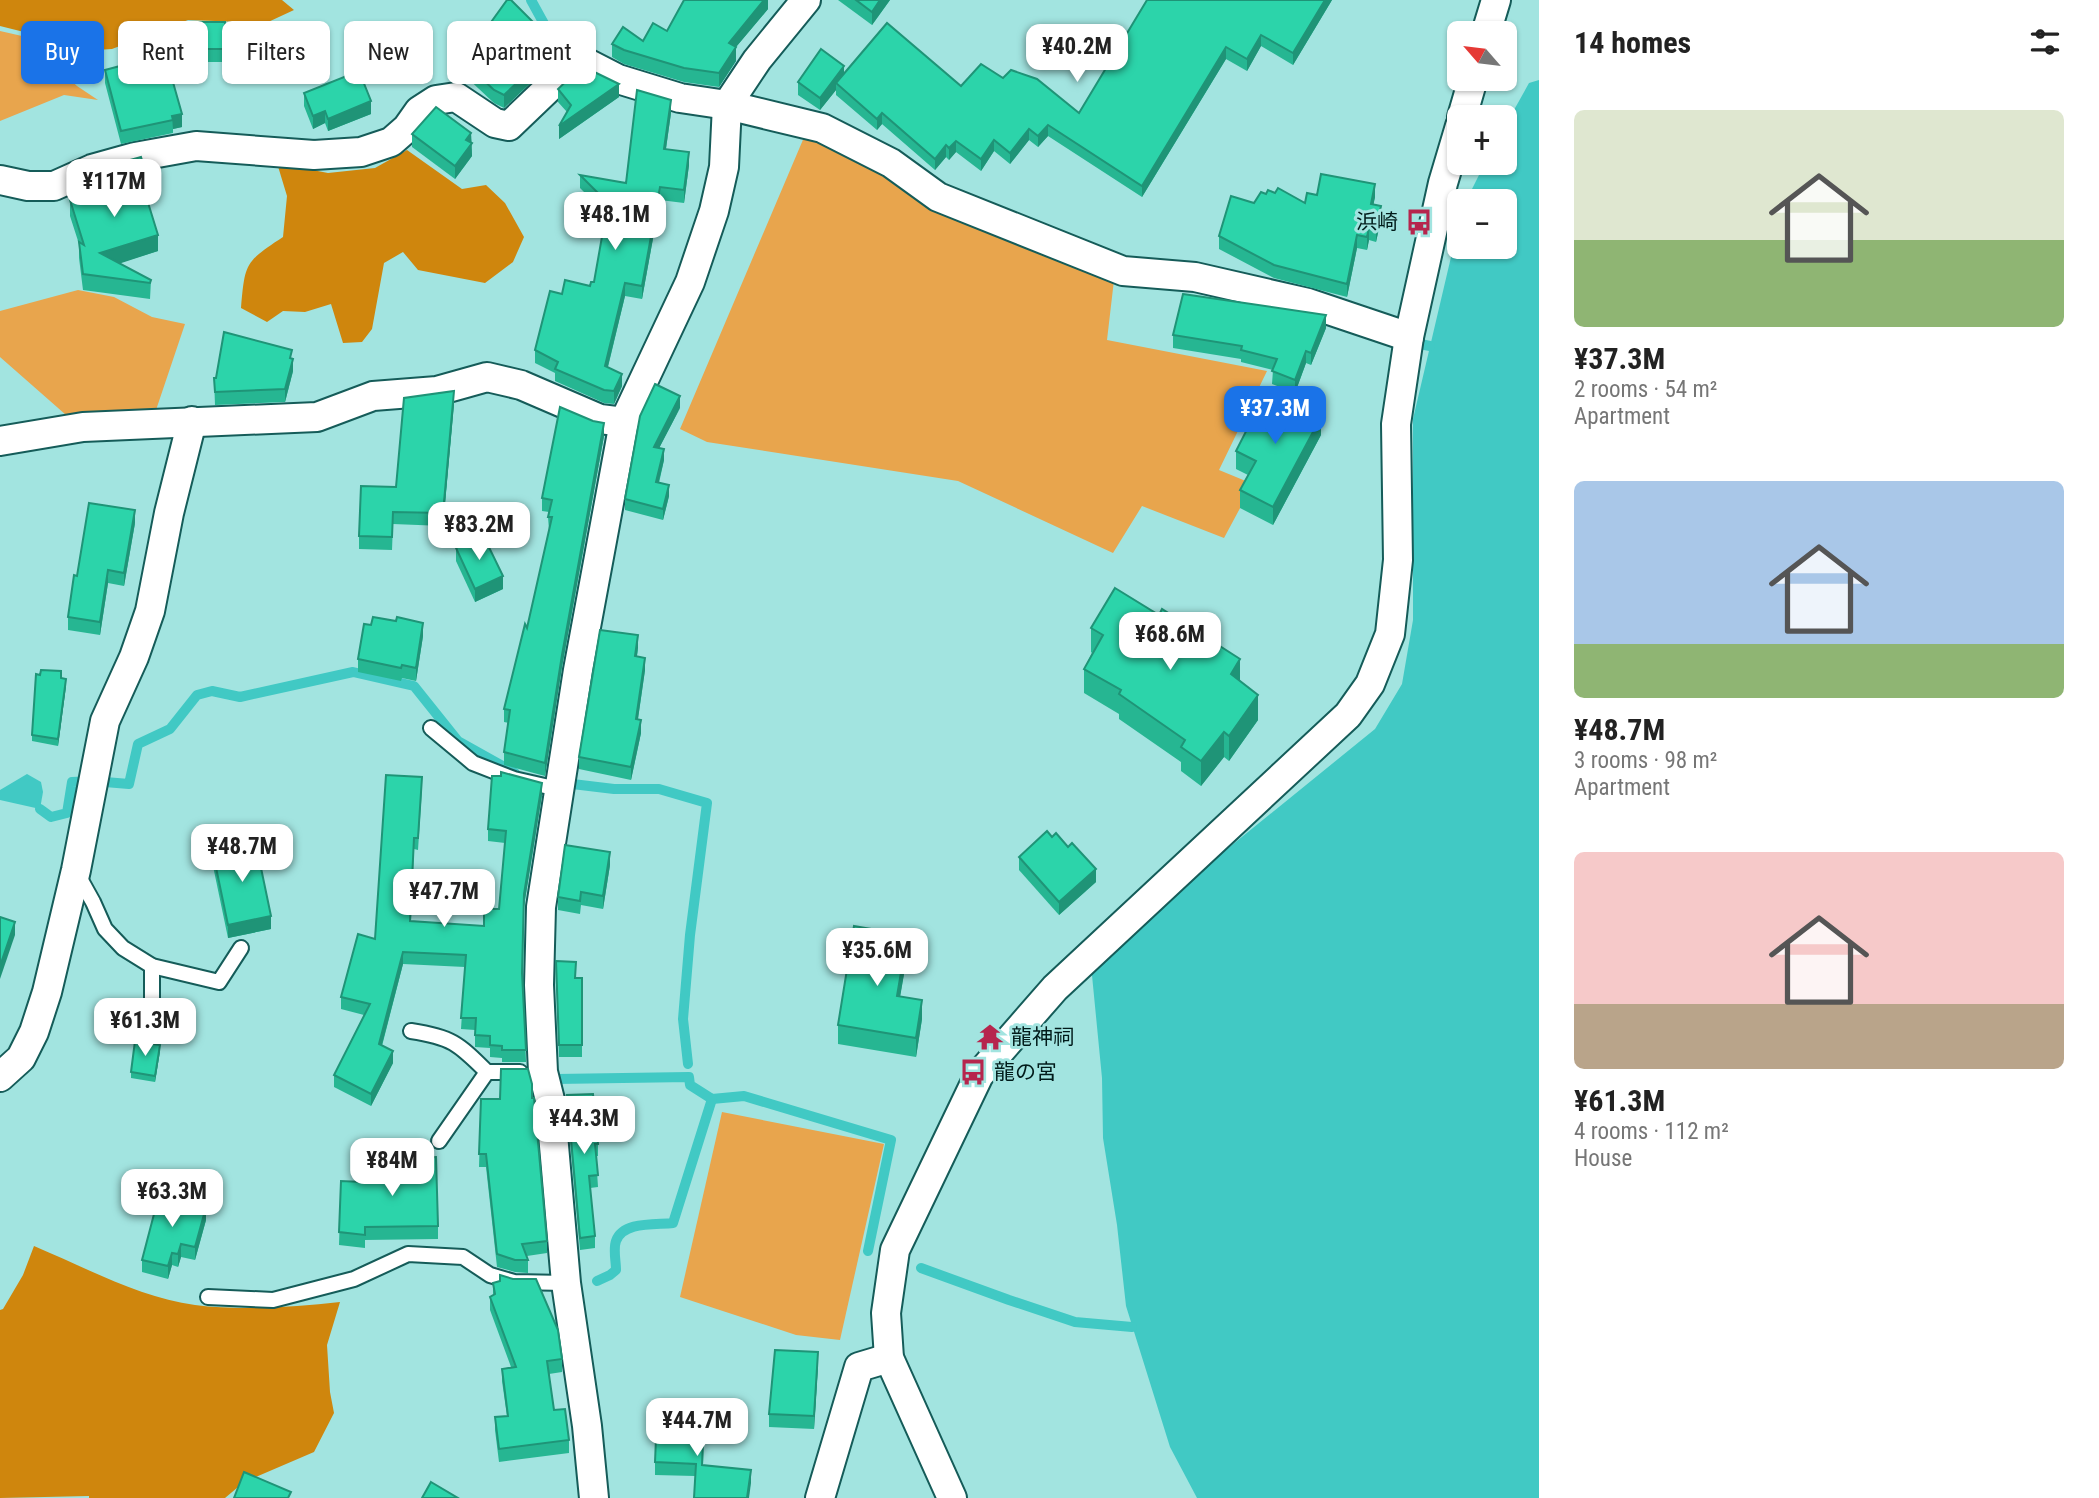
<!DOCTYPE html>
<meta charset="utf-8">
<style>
body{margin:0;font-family:"Roboto Condensed","Noto Sans JP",sans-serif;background:#f2f2f2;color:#222;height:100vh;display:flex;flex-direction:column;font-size:26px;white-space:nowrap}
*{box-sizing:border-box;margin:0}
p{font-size:23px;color:#767676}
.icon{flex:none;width:38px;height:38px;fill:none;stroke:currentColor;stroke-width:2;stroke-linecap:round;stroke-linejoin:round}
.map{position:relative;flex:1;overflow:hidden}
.side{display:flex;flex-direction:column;background:#fff;width:560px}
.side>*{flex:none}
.banner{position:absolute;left:21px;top:21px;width:665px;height:63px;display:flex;gap:14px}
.needle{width:46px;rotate:298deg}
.tools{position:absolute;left:1447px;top:21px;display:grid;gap:14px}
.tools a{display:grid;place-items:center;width:70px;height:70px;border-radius:10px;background:#fff;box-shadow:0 2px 5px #0004;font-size:35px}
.price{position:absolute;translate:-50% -60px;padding:0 16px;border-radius:14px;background:#fff;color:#222;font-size:23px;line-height:46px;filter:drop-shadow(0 2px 4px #0008)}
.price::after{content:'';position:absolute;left:50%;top:42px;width:21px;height:16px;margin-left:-10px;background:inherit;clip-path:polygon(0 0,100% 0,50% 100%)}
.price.current{background:#1a73e8;color:#fff}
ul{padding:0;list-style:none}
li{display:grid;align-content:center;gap:14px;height:371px;padding:0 35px}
li span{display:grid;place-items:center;height:217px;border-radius:10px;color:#555}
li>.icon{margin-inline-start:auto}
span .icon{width:126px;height:126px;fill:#fffc;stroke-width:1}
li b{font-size:30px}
h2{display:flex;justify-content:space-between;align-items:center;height:84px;padding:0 35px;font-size:30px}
.tag{padding:0 24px;border-radius:10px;background:#fff;box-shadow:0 2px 5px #0004;font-size:24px;line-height:63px}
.tag.current{background:#1a73e8;color:#fff}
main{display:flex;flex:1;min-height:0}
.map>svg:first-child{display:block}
.green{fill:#e8a54d}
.forest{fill:#cf860d}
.water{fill:#41c9c4}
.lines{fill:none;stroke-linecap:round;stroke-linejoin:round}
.stream{stroke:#41c9c4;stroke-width:10}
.lane-casing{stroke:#155c59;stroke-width:18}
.street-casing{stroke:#155c59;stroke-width:32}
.lane{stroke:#fff;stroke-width:14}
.street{stroke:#fff;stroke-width:28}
.wall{fill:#26b692}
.shaded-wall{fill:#1f9477}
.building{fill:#2cd4aa;stroke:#1f9477;stroke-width:2}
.labels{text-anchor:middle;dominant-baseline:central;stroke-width:6;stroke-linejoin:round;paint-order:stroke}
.poi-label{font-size:21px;fill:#011b1a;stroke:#a2e4e0;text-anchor:start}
</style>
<main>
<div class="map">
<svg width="1539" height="1498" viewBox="0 0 1539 1498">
<rect width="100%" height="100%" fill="#a2e4e0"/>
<g class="green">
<polygon points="0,31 22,36 77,86 98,100 64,95 0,121"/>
<polygon points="805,135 1114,280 1107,340 1267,371 1219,470 1253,484 1224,538 1142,506 1113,553 958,481 707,442 680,429"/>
<polygon points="78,290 114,297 152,317 185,324 156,410 74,422 0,357 0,311"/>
<polygon points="722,1112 884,1144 840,1340 796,1335 680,1297"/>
</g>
<g class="forest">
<polygon points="0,0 282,0 294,10 266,23 188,20 112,49 52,53 24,32 0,26"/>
<path d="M407 150 462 189 486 185 505 203 524 237 513 262 485 283 418 270 403 252 384 263 372 329 362 342 343 343 331 304 305 312 283 311 267 322 241 308C245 263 245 262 283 237L287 196 277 163 328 173 375 168Z"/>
<path d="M34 1246C84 1267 141 1298 195 1305 243 1311 292 1307 340 1302L327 1345 330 1392 334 1413 314 1452 244 1482 225 1498H89V1496L0 1498V1310L3 1309 23 1275Z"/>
</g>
<g class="water">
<polygon points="1539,80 1539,1498 1197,1498 1170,1447 1126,1306 1117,1225 1103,1138 1102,1078 1091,965 1168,897 1375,729 1402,684 1413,620 1413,419 1459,223 1460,247 1505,247 1505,201 1466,201 1485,163 1505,163 1505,126 1529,83"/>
<polygon points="27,774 41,782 43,792 40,809 0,800 0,790"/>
</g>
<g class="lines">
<g class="stream">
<polyline points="531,0 548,31"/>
<polyline points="1420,344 1430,346"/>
<polyline points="564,783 614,789 659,789 707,803 690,935 683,1019 688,1064"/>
<polyline points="40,809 51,817 67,813 72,782 93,781 129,784 138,744 170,729 197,695 212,691 240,697 353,672 414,686 458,741 515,773"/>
<polyline points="556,1079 689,1077 690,1085 712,1099 744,1096 891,1140 868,1251"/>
<polyline points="921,1268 1009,1300 1075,1322 1132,1327"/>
<path d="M597 1281 610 1275 616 1270C616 1261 613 1249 616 1241 623 1221 656 1225 673 1223L712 1099"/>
</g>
<g class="lane-casing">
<g id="lane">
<polyline points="431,728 473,763 514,779 558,789"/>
<polyline points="78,875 93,902 105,929 123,948 152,966 219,982 241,948"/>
<path d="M411 1031C451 1037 458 1043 487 1072H520"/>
<polyline points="152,1034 152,966"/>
<polyline points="439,1141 487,1072"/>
<polyline points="208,1297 273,1300 354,1279 408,1254 463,1257 490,1275 514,1282 566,1283"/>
</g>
</g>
<g class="street-casing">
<g id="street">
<polyline points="1486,33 1496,0"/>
<polyline points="1462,117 1473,79"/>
<polyline points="0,180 28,186 54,186 92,169 135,157 196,146 314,155 361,152 391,142 407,128 419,111 436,100 456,97 495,123 509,126 579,59 618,79 680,98 727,105 822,128 891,163 938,197 1123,271 1195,277 1308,303 1409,337"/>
<polyline points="0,441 83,427 317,417 373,396 437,391 487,377 521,385 600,419 624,422"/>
<polyline points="0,1077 21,1058 34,1032 47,992 76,870 105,721 134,657 150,611 169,513 192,421"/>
<polyline points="594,1498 587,1426 566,1283 550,1100 543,1072 539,985 541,907 578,670 624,422 690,282 714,211 724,167 727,105 757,60 806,0"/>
<polyline points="820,1498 859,1367 889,1358"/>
<polyline points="952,1498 889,1358 886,1313 895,1250 979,1075 1055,988 1348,715 1370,684 1390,634 1398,560 1396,424 1409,337 1443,183 1460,126"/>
</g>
</g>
<use href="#lane" class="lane"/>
<use href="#street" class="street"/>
</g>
<g class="wall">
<polygon points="768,0 768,9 736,47 736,61 719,87 684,82 624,64 612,57 612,44 643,41 667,31"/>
<polygon points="838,0 890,0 872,25"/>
<polygon points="1147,0 1332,0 1293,65 1261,46 1247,71 1226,59 1142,197 1048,136 1038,147 1029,140 1010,164 994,151 981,171 956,152 949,160 946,157 935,170 882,124 877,130 836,95 836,90 820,110 798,95 798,82 844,74 961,86 1003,78 1079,113"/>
<polygon points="183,22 225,22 226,62 183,62"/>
<polygon points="535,37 526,46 540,74 504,108 494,103 463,74 463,61 479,45 479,39"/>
<polygon points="105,70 182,127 173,129 173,133 121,144 105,83"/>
<polygon points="558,89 619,97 559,139 567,112 558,102"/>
<polygon points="304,93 371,114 328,131 325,123 313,129 304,106"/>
<polygon points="671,113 666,149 689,165 684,203 660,200 642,299 625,296 608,367 622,386 614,404 604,403 555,381 555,373 535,363 535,350 562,294 590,286 594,282 612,220 580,188 580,175 626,183"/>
<polygon points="471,133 472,156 455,179 412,147 412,134"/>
<polygon points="94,170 148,197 147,197 158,251 119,263 151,280 150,299 83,290 79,258 79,244 70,216 70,200 96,192 94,187"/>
<polygon points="1275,193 1305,203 1317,195 1375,197 1373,205 1381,219 1376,242 1369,240 1367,250 1357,248 1347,297 1274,278 1219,249 1219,236 1266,194"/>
<polygon points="1326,328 1311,365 1306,363 1295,393 1272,384 1273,370 1241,362 1241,359 1173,348 1173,335"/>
<polygon points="292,359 293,371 285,402 215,405 214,378"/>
<polygon points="454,404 443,526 393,524 392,550 359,549 359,536 396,487"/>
<polygon points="680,408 659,448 664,460 659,483 669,496 663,520 625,510 625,499"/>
<polygon points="1321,435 1273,525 1240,508 1240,490 1248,475 1236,469 1236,451"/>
<polygon points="604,436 562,667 545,776 504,765 504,752 509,723 504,722 504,709 527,628 549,530 548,517 549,512 542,511 542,498"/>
<polygon points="135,523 124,586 108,583 100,635 68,630 68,617 77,576"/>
<polygon points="456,548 503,589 475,602 456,561"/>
<polygon points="1091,628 1240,681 1258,720 1229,761 1224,757 1201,786 1181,771 1181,762 1119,719 1119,714 1084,693 1084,669 1092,653 1091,652"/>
<polygon points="423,636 416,681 402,678 401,681 358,672 358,659"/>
<polygon points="638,648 637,656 645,670 638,719 641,733 631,780 579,769 579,757"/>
<polygon points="66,686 58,746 32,741 32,735"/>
<polygon points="422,789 418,850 414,849 411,921 484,926 499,909 505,843 488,841 488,829 542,795 524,906 523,977 526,1062 502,1062 502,1058 490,1057 490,1048 475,1047 475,1030 461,1029 465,967 403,964 382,1046 393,1063 371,1106 334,1087 334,1075 364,1015 341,1009 341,997 375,939"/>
<polygon points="213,853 271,929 228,938 213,866"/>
<polygon points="1019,857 1096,882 1059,915 1019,870"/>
<polygon points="610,865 603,909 581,905 580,914 558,910 558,897"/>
<polygon points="889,952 904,974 900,996 922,1019 916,1057 838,1044 838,1025"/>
<polygon points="556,973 576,978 582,978 582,1057 559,1057"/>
<polygon points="160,1051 155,1082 131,1078 131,1072"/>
<polygon points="567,1095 598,1144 598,1156 596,1156 598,1187 590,1188 595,1236 595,1248 580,1250 567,1107"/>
<polygon points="532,1098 547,1241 547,1253 527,1256 528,1260 528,1273 515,1272 497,1267 486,1167 479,1167 481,1099"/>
<polygon points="341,1181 438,1226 438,1239 365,1240 365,1248 339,1245"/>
<polygon points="206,1220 195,1260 181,1257 178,1267 172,1265 168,1279 142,1272 142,1260"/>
<polygon points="500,1275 562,1359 562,1372 549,1374 554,1410 569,1440 569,1453 499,1462 495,1430 495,1417 507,1416 502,1381 502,1369 511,1367 490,1310 490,1297 493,1295 493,1283 500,1281"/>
<polygon points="818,1365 814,1429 769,1427 769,1414"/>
<polygon points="704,1429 703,1465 751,1483 695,1476 655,1475 655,1462"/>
</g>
<g class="shaded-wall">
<polygon points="764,0 768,0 768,9 736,47 736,61 719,87 719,73 729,43"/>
<polygon points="880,0 890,0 872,25 872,12"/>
<polygon points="1325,0 1332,0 1293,65 1293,53"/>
<polygon points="535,24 535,37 519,53 519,40"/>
<polygon points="1261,35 1261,46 1247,71 1247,59"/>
<polygon points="1226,47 1226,59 1142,197 1142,186"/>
<polygon points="540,61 540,74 504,108 504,95"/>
<polygon points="844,66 844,78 836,83 836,90 820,110 820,98"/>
<polygon points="619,84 619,97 559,139 559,126"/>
<polygon points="671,100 671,113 664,162 664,149"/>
<polygon points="371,101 371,114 328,131 328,119"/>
<polygon points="325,111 325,123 313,129 313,116"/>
<polygon points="882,113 882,124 877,130 877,119"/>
<polygon points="182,114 182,127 173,129 172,116"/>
<polygon points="1048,125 1048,136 1038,147 1038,136"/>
<polygon points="1029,129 1029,140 1010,164 1010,153"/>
<polygon points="471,133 472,156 455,179 455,166 466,140"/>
<polygon points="994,140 994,151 981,171 981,159"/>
<polygon points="956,141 956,152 949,160 949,148"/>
<polygon points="946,145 946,157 935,170 935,159"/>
<polygon points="689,152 689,165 684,203 684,190"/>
<polygon points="148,180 148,197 142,199 142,183"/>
<polygon points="1375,184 1375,197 1371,217 1371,204"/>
<polygon points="660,187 660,200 642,299 642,286"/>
<polygon points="1381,206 1381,219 1376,242 1376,229"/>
<polygon points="1369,228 1369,240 1367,250 1367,237"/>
<polygon points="158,235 158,251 100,270 100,253"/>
<polygon points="1357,235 1357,248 1347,297 1347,284"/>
<polygon points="625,283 625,296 605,378 605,366"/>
<polygon points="1326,315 1326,328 1311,365 1311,353"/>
<polygon points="1306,351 1306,363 1295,393 1295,380"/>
<polygon points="293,359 293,371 285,402 285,389"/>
<polygon points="622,374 622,386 614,404 614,391"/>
<polygon points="454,391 454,404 443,526 443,513"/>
<polygon points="680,396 680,408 654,458 654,447"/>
<polygon points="1321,417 1321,435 1273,525 1273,507"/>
<polygon points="604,423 604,436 562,667 545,776 545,763 562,655"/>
<polygon points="664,449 664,460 656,493 656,482"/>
<polygon points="669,485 669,496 663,520 663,509"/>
<polygon points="135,510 135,523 124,586 124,573"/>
<polygon points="108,570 108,583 100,635 100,622"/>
<polygon points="503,576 503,589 475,602 475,589"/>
<polygon points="423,623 423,636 416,681 416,668"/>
<polygon points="638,635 638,648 635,669 635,656"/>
<polygon points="645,658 645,670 636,732 636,719"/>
<polygon points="1240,659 1240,684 1231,674"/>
<polygon points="66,679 66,686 58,746 58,739"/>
<polygon points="1258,695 1258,720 1229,761 1229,736"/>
<polygon points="641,720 641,733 631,780 631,767"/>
<polygon points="1224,732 1224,757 1201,786 1201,761"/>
<polygon points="542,783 542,795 524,906 524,894"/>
<polygon points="610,852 610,865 603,909 603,896"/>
<polygon points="1096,869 1096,882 1059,915 1059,902"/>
<polygon points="271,916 271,929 228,938 228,925"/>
<polygon points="15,922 15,935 0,979 0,966"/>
<polygon points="889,932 889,951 886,970 886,951"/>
<polygon points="403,952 403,964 379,1056 379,1044"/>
<polygon points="904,955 904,974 897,1015 897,996"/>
<polygon points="922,1000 922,1019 916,1057 916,1038"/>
<polygon points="160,1045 160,1051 155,1082 155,1076"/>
<polygon points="393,1051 393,1063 371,1106 371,1094"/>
<polygon points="206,1207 206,1220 195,1260 195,1247"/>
<polygon points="181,1244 181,1257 178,1267 178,1254"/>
<polygon points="172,1253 172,1265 168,1279 168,1266"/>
<polygon points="818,1352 818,1365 814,1429 814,1416"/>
<polygon points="751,1470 751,1483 749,1498 747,1498"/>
</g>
<g class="building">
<polygon points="507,0 511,0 535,24 519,40 540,61 504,95 494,90 463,61 482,42 479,39"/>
<polygon points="684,0 764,0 729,43 736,47 719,73 684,68 624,50 612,44 623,27 643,41 653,23 667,31"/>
<polygon points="856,0 880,0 872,12"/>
<polygon points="1147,0 1325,0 1293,53 1261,35 1247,59 1226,47 1142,186 1048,125 1038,136 1029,129 1010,153 994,140 981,159 956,141 949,148 946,145 935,159 882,113 877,119 836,83 887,23 961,86 981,64 1003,78 1011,70 1037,79 1079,113"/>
<polygon points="183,22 225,22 226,49 183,49"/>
<polygon points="821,49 844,66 820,98 798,82"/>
<polygon points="165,54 182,114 172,116 173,120 121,131 105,70"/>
<polygon points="582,66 619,84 559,126 571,105 558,89"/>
<polygon points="359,71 371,101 328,119 325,111 313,116 304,93"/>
<polygon points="637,90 671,100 664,149 689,152 684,190 660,187 642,286 625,283 605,366 622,374 614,391 604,390 555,369 558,362 535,350 550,291 562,294 565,280 590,286 591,282 594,282 603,231 618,213 580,175 626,183"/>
<polygon points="436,107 471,133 466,140 472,143 455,166 412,134"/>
<polygon points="141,157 148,180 142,183 158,235 100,253 151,280 150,283 83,274 79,242 84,245 70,200 101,190 94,170"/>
<polygon points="1321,174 1375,184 1371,204 1381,206 1376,229 1369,228 1367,237 1357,235 1347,284 1274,265 1219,236 1231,196 1254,203 1261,192 1266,194 1268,190 1275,193 1278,188 1305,203 1307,193 1317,195"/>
<polygon points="1183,294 1326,315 1311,353 1306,351 1295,380 1272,371 1277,359 1241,350 1242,346 1173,335"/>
<polygon points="224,332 292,350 290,358 293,359 285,389 215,392 214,378 216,378"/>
<polygon points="655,384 680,396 654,447 664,449 656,482 669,485 663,509 625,499 640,416"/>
<polygon points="454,391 443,513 393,512 392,537 359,536 361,486 396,487 404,398"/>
<polygon points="1266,392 1321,417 1273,507 1240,490 1256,461 1236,451"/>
<polygon points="560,407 593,421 604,423 562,655 545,763 504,752 510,710 504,709 525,624 527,628 552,517 548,517 552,500 542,498"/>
<polygon points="89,503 135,510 124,573 108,570 100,622 68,617 74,575 77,576"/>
<polygon points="483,535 503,576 475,589 456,548"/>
<polygon points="1115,588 1159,615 1162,609 1240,659 1231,674 1258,695 1229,736 1224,732 1201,761 1181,747 1185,740 1119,694 1121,690 1084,669 1103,635 1091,628"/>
<polygon points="373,617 396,621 397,617 423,623 416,668 402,665 401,668 358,659 364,624 371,625"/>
<polygon points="600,630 638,635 635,656 645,658 636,719 641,720 631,767 579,757"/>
<polygon points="41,670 61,671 61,678 66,679 58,739 32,735 36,674 40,675"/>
<polygon points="501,772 542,783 524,894 522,973 526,1050 502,1050 502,1046 490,1045 490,1036 475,1035 476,1018 461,1018 466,955 403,952 379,1044 393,1051 371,1094 334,1075 370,1004 341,997 358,934 375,939 386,775 422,777 418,838 414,838 410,921 484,926 484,909 499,909 506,831 488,829 492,776 501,776"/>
<polygon points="1047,831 1052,837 1056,833 1068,847 1072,843 1096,869 1059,902 1019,857"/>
<polygon points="256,844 271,916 228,925 213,853"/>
<polygon points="565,845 610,852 603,896 581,892 580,901 558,897"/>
<polygon points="0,917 15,922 0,966"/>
<polygon points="854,926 889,932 886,951 904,955 897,996 922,1000 916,1038 838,1025"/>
<polygon points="556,961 576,962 575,978 582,978 582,1045 559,1045"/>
<polygon points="135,1041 160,1045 155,1076 131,1072"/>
<polygon points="501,1069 528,1069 532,1084 532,1098 534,1098 547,1241 522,1244 528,1260 515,1260 497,1254 486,1154 479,1154 481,1099 500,1099"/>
<polygon points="593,1094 598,1144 595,1144 598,1175 589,1176 595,1236 580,1238 567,1095"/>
<polygon points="436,1157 438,1226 365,1227 365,1235 339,1232 341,1181 384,1183 384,1159"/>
<polygon points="159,1195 206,1207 195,1247 181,1244 178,1254 172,1253 168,1266 142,1260"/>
<polygon points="500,1275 513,1279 536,1279 558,1330 562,1359 547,1361 554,1410 565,1409 569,1440 499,1449 495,1417 508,1416 502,1369 516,1367 490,1297 495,1294 493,1283 500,1281"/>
<polygon points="775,1350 818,1352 814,1416 769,1414"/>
<polygon points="657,1415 704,1417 702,1465 751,1470 747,1498 694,1498 696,1464 655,1462"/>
<polygon points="244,1472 291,1492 288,1498 234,1498"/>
<polygon points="431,1482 458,1498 422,1498"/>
</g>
<defs>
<g id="bus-bare" transform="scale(2.1)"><path d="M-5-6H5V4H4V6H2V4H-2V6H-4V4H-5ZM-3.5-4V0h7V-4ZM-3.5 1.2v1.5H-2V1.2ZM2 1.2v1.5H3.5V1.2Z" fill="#b6254d" stroke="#a2e4e0" stroke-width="2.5" paint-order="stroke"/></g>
<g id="temple-bare" transform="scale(2.1)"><path d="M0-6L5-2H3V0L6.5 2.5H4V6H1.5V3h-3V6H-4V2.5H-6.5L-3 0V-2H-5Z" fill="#b6254d" stroke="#a2e4e0" stroke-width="2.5" paint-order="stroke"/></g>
</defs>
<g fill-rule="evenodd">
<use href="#bus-bare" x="1419" y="222"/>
<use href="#temple-bare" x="990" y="1037"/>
<use href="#bus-bare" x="973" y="1072"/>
</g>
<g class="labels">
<g class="poi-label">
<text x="1398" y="222" text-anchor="end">浜崎</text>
<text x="1011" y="1037">龍神祠</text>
<text x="994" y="1072">龍の宮</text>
</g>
</g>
</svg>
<div class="tools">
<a><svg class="needle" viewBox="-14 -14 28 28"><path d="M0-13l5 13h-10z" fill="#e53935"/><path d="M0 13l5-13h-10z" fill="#767676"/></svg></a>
<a>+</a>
<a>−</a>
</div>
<b class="price" style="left:1077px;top:84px">¥40.2M</b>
<b class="price" style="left:114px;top:219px">¥117M</b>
<b class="price" style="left:615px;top:252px">¥48.1M</b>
<b class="price current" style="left:1275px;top:446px">¥37.3M</b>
<b class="price" style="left:479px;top:562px">¥83.2M</b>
<b class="price" style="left:1170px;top:672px">¥68.6M</b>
<b class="price" style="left:242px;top:884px">¥48.7M</b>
<b class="price" style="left:444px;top:929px">¥47.7M</b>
<b class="price" style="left:877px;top:988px">¥35.6M</b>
<b class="price" style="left:145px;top:1058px">¥61.3M</b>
<b class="price" style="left:584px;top:1156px">¥44.3M</b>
<b class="price" style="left:392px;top:1198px">¥84M</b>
<b class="price" style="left:172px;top:1229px">¥63.3M</b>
<b class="price" style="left:697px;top:1458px">¥44.7M</b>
<div class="banner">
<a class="tag current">Buy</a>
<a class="tag">Rent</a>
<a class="tag">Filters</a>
<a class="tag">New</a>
<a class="tag">Apartment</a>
</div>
</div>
<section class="side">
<h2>14 homes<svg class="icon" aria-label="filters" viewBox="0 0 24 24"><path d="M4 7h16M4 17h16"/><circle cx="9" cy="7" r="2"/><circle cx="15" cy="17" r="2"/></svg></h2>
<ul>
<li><span style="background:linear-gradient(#dfe7d0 60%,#8fb573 0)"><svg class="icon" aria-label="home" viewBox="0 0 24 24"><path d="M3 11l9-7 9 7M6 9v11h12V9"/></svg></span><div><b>¥37.3M</b><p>2 rooms · 54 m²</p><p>Apartment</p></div></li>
<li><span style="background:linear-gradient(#a9c7e8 75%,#8fb573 0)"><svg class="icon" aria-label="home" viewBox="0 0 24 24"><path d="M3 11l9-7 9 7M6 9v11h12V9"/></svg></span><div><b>¥48.7M</b><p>3 rooms · 98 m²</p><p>Apartment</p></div></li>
<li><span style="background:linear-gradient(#f6c9c9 70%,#b9a48a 0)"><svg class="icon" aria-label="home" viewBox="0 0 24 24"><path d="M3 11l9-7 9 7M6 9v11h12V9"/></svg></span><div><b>¥61.3M</b><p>4 rooms · 112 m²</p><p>House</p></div></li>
</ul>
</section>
</main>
